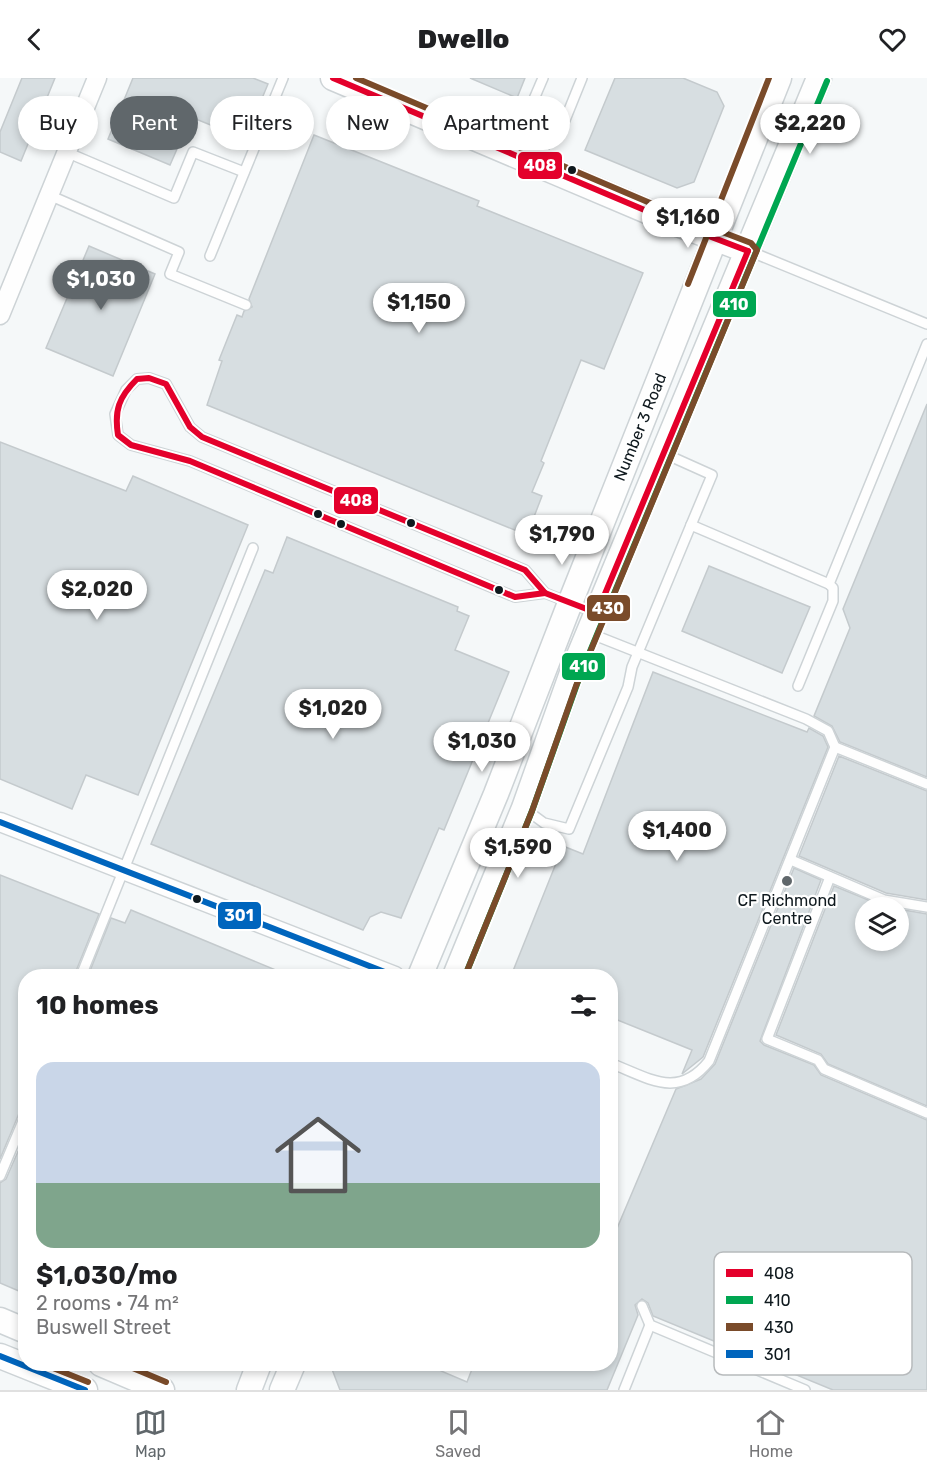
<!DOCTYPE html>
<meta charset="utf-8">
<style>
body{margin:0;font-family:Rubik,sans-serif;background:#f6f6f6;color:#202124;height:100vh;display:flex;flex-direction:column;font-size:22px;white-space:nowrap}
*{box-sizing:border-box;margin:0}
p{font-size:20px;color:#757577}
.icon{flex:none;width:33px;height:33px;fill:none;stroke:currentColor;stroke-width:2;stroke-linecap:round;stroke-linejoin:round}
.map{position:relative;flex:1;overflow:hidden}
.drawer{position:absolute;left:18px;top:891px;width:600px;height:402px;display:flex;flex-direction:column;background:#fff;border-radius:24px;box-shadow:0 3px 9px #0003}
.drawer>*{flex:none}
.guide{position:absolute;left:18px;top:18px;width:600px;height:54px;display:flex;gap:12px}
.buttons{position:absolute;left:855px;top:819px;display:grid;gap:12px}
.buttons a{display:grid;place-items:center;width:54px;height:54px;border-radius:50%;background:#fff;box-shadow:0 3px 9px #0003;font-size:30px}
.price{position:absolute;translate:-50% -51px;padding:0 14px;border-radius:21px;background:#fff;color:#222;font-size:20px;line-height:39px;filter:drop-shadow(0 2px 3px #0008)}
.price::after{content:'';position:absolute;left:50%;top:36px;width:18px;height:14px;margin-left:-9px;background:inherit;clip-path:polygon(0 0,100% 0,50% 100%)}
.price.current{background:#60676b;color:#fff}
ul{padding:0;list-style:none}
li{display:grid;align-content:center;gap:12px;height:318px;padding:0 18px}
li+li{border-top:2px solid #e0e0e0}
li span{display:grid;place-items:center;height:186px;border-radius:18px;color:#555}
li>.icon{margin-inline-start:auto}
span .icon{width:108px;height:108px;fill:#fffc;stroke-width:1}
li b{font-size:26px}
h2{display:flex;justify-content:space-between;align-items:center;height:72px;padding:0 18px;font-size:26px}
.tag{padding:0 21px;border-radius:27px;background:#fff;box-shadow:0 3px 9px #0003;font-size:21px;line-height:54px}
.tag.current{background:#60676b;color:#fff}
header{display:flex;justify-content:space-between;align-items:center;height:78px;padding:0 18px;background:#fff;font-size:27px;font-weight:800}
.tab-bar{display:flex;justify-content:space-around;align-items:center;height:84px;border-top:2px solid #e0e0e0;background:#fff;font-size:16px;color:#757577}
.tab-bar a{display:grid;justify-items:center;gap:3px}
.tab-bar .current{color:#60676b}
.map>svg:first-child{display:block}
.building{fill:#d7dee1;stroke:#c4cacd;stroke-width:1.5}
.lines{fill:none;stroke-linecap:round;stroke-linejoin:round}
.lane-casing{stroke:#cdd3d6;stroke-width:12}
.street-casing{stroke:#cdd3d6;stroke-width:21}
.secondary-casing{stroke:#cdd3d6;stroke-width:27}
.lane{stroke:#fefefe;stroke-width:9}
.street{stroke:#fefefe;stroke-width:18}
.secondary{stroke:#fefefe;stroke-width:24}
.bus-1-casing{stroke:#fff;stroke-width:10}
.bus-2-casing{stroke:#fff;stroke-width:10}
.bus-3-casing{stroke:#fff;stroke-width:10}
.bus-4-casing{stroke:#fff;stroke-width:10}
.bus-1{stroke:#e4002b;stroke-width:6}
.bus-2{stroke:#00a651;stroke-width:6}
.bus-3{stroke:#7a4b2a;stroke-width:6}
.bus-4{stroke:#0065bd;stroke-width:6}
.bus-dot{fill:#0f191e;stroke:#fff;stroke-width:2}
.poi-dot{fill:#60676b;stroke:#fff;stroke-width:2}
.labels{text-anchor:middle;dominant-baseline:central;stroke-width:4.5;stroke-linejoin:round;paint-order:stroke}
.street-label{font-size:16px;fill:#0f191e;stroke:#fff}
.poi-label{font-size:16px;fill:#0f191e;stroke:#fff}
.key{fill:#fff;stroke:#b7babc;stroke-width:1.5}
.key-label{font-size:16px;fill:#0f191e}
.line-badge{stroke:#fff;stroke-width:2}
.badge-label{font-size:16px;text-anchor:middle;font-weight:bold;fill:#fff}
</style>
<header><svg class="icon" aria-label="back" viewBox="0 0 24 24"><path d="M15 5l-7 7 7 7"/></svg>Dwello<svg class="icon" aria-label="heart" viewBox="0 0 24 24"><path d="M12 20l-8-8c-3-5 5-10 8-4 3-6 11-1 8 4z"/></svg></header>
<div class="map">
<svg width="927" height="1312" viewBox="0 0 927 1312">
<rect width="100%" height="100%" fill="#f5f8f9"/>
<g class="building">
<polygon points="22,0 55,0 21,83 0,74 0,54"/>
<polygon points="133,0 253,0 268,6 245,61 191,39 170,87 108,61"/>
<polygon points="470,0 525,0 517,20"/>
<polygon points="615,0 683,0 717,14 724,28 694,104 677,110 585,72"/>
<polygon points="314,57 479,123 477,128 643,195 604,291 581,282 541,383 544,385 532,414 542,418 527,457 207,327 222,283 219,282 237,237 242,239 244,233 252,229 249,221"/>
<polygon points="89,168 155,196 113,298 46,270"/>
<polygon points="927,326 927,699 840,664 832,648 814,638 850,550 843,531"/>
<polygon points="0,364 126,413 133,398 248,447 138,717 86,697 72,731 0,701"/>
<polygon points="287,459 458,529 457,533 469,538 455,572 509,594 444,752 439,750 401,840 381,834 370,839 363,852 151,766 265,492 273,495"/>
<polygon points="709,488 810,529 782,595 682,553"/>
<polygon points="653,594 807,654 809,650 823,658 828,669 703,979 682,996 692,972 610,939 610,898 511,898 563,768 583,776"/>
<polygon points="839,678 927,713 927,822 886,815 799,778"/>
<polygon points="794,790 821,802 760,963 764,967 814,987 821,997 927,1042 927,1312 833,1312 653,1238 648,1225 642,1221 635,1227 638,1237 607,1312 340,1312 330,1286 437,1286 441,1293 467,1304 474,1286 610,1286 610,1167 676,1011 701,1001 715,986"/>
<polygon points="0,797 99,836 74,898 26,898 26,1029 20,1033 0,1081"/>
<polygon points="834,808 888,830 866,830 866,862 898,862 898,831 927,836 927,1028 828,986 821,976 776,957"/>
<polygon points="131,832 290,898 88,898 111,840 125,845"/>
<polygon points="26,1055 26,1216 0,1205 0,1105 6,1101"/>
</g>
<g class="lines">
<g class="lane-casing">
<g id="lane">
<polyline points="547,63 561,52 582,0"/>
<polyline points="66,74 174,120 193,74 244,94"/>
<polyline points="537,86 547,63 528,35 543,0"/>
<polyline points="49,117 179,174 170,196 246,227"/>
<polyline points="749,173 927,246"/>
<polyline points="210,178 283,0"/>
<polyline points="663,375 712,397 691,447"/>
<polyline points="545,515 515,519 190,383 131,367 118,357 115,336 126,312 137,301 149,300 166,306 190,349 202,359 525,492 545,515 596,535"/>
<path d="M589 555 806 641 828 653 835 669 709 983C678 1022 649 1000 610 985"/>
<polyline points="798,608 833,523 833,510 829,506"/>
<polyline points="835,669 927,706"/>
<polyline points="525,731 544,745 569,751 628,609 632,589 691,447 829,506 927,266"/>
<polyline points="791,782 884,822 927,829"/>
<polyline points="830,799 767,961 818,982 824,991 927,1035"/>
<polyline points="81,898 253,470"/>
<polyline points="0,1098 26,1036"/>
<polyline points="642,1228 650,1247 805,1312"/>
<polyline points="624,1312 650,1247"/>
</g>
</g>
<g class="street-casing">
<g id="street">
<polyline points="0,237 97,0"/>
<polyline points="0,744 395,898"/>
</g>
</g>
<g class="secondary-casing">
<g id="secondary">
<polyline points="333,0 680,147 748,173"/>
<polyline points="420,898 496,716 570,525 779,0"/>
<polyline points="455,898 524,730 573,592 819,0"/>
<polyline points="0,1242 26,1253"/>
<polyline points="0,1278 85,1312"/>
<polyline points="101,1286 162,1312"/>
<polyline points="249,1312 259,1286"/>
<polyline points="282,1312 293,1286"/>
</g>
</g>
<use href="#lane" class="lane"/>
<use href="#street" class="street"/>
<use href="#secondary" class="secondary"/>
<g class="bus-1-casing">
<g id="bus-1">
<polyline points="333,0 680,147 748,173"/>
<path d="M149 300 166 306 190 349 202 359 525 492 545 515 515 519 190 383 131 367 118 357C114 332 119 319 137 301Z"/>
<polyline points="545,515 597,535"/>
<polyline points="597,535 748,173"/>
</g>
</g>
<g class="bus-2-casing">
<polyline id="bus-2" points="465,898 532,733 581,595 827,3"/>
</g>
<g class="bus-3-casing">
<g id="bus-3">
<polyline points="356,0 683,139 751,165 757,172 576,608 532,733 465,898"/>
<polyline points="688,206 769,0"/>
<polyline points="43,1286 88,1304"/>
<polyline points="123,1286 166,1304"/>
</g>
</g>
<g class="bus-4-casing">
<g id="bus-4">
<polyline points="0,744 395,898"/>
<polyline points="0,1278 85,1312"/>
</g>
</g>
<use href="#bus-1" class="bus-1"/>
<use href="#bus-2" class="bus-2"/>
<use href="#bus-3" class="bus-3"/>
<use href="#bus-4" class="bus-4"/>
</g>
<g class="bus-dot">
<circle cx="572" cy="92" r="5"/>
<circle cx="318" cy="436" r="5"/>
<circle cx="411" cy="445" r="5"/>
<circle cx="341" cy="446" r="5"/>
<circle cx="499" cy="512" r="5"/>
<circle cx="197" cy="821" r="5"/>
</g>
<circle class="poi-dot" cx="787" cy="803" r="6"/>
<g class="labels">
<g class="street-label">
<text transform="translate(640 349) rotate(-68)">Number 3 Road</text>
</g>
<g class="poi-label">
<text x="787" y="822">CF Richmond<tspan x="787" dy="18">Centre</tspan></text>
</g>
</g>
<rect x="714" y="1174" width="198" height="123" rx="9" class="key"/>
<rect x="726" y="1191" width="27" height="8" fill="#e4002b"/>
<rect x="726" y="1218" width="27" height="8" fill="#00a651"/>
<rect x="726" y="1245" width="27" height="8" fill="#7a4b2a"/>
<rect x="726" y="1272" width="27" height="8" fill="#0065bd"/>
<g class="key-label">
<text x="764" y="1201">408</text>
<text x="764" y="1228">410</text>
<text x="764" y="1255">430</text>
<text x="764" y="1282">301</text>
</g>
<g class="line-badge">
<rect x="517" y="73" width="46" height="29" rx="6" fill="#e4002b"/>
<rect x="712" y="212" width="45" height="28" rx="6" fill="#00a651"/>
<rect x="333" y="408" width="46" height="29" rx="6" fill="#e4002b"/>
<rect x="586" y="516" width="45" height="28" rx="6" fill="#7a4b2a"/>
<rect x="561" y="574" width="45" height="29" rx="6" fill="#00a651"/>
<rect x="217" y="823" width="45" height="29" rx="6" fill="#0065bd"/>
</g>
<g class="badge-label">
<text x="540" y="93">408</text>
<text x="734" y="232">410</text>
<text x="356" y="428">408</text>
<text x="608" y="536">430</text>
<text x="584" y="594">410</text>
<text x="239" y="843">301</text>
</g>
</svg>
<div class="buttons">
<a><svg class="icon" aria-label="layers" viewBox="0 0 24 24"><path d="M12 4l9 5-9 5-9-5zM3 14l9 5 9-5"/></svg></a>
</div>
<b class="price" style="left:810px;top:77px">$2,220</b>
<b class="price" style="left:688px;top:171px">$1,160</b>
<b class="price current" style="left:101px;top:233px">$1,030</b>
<b class="price" style="left:419px;top:256px">$1,150</b>
<b class="price" style="left:562px;top:488px">$1,790</b>
<b class="price" style="left:97px;top:543px">$2,020</b>
<b class="price" style="left:333px;top:662px">$1,020</b>
<b class="price" style="left:482px;top:695px">$1,030</b>
<b class="price" style="left:677px;top:784px">$1,400</b>
<b class="price" style="left:518px;top:801px">$1,590</b>
<div class="guide">
<a class="tag">Buy</a>
<a class="tag current">Rent</a>
<a class="tag">Filters</a>
<a class="tag">New</a>
<a class="tag">Apartment</a>
</div>
<section class="drawer">
<h2>10 homes<svg class="icon" aria-label="filters" viewBox="0 0 24 24"><path d="M4 7h16M4 17h16"/><circle cx="9" cy="7" r="2"/><circle cx="15" cy="17" r="2"/></svg></h2>
<ul>
<li><span style="background:linear-gradient(#c9d6e8 65%,#7fa58c 0)"><svg class="icon" aria-label="home" viewBox="0 0 24 24"><path d="M3 11l9-7 9 7M6 9v11h12V9"/></svg></span><div><b>$1,030/mo</b><p>2 rooms · 74 m²</p><p>Buswell Street</p></div></li>
</ul>
</section>
</div>
<nav class="tab-bar">
<a class="current"><svg class="icon" aria-label="map" viewBox="0 0 24 24"><path d="M3 6l6-2 6 2 6-2v14l-6 2-6-2-6 2zM9 4v14M15 6v14"/></svg>Map</a>
<a><svg class="icon" aria-label="saved" viewBox="0 0 24 24"><path d="M7 4h10v16l-5-4-5 4z"/></svg>Saved</a>
<a><svg class="icon" aria-label="home" viewBox="0 0 24 24"><path d="M3 11l9-7 9 7M6 9v11h12V9"/></svg>Home</a>
</nav>
